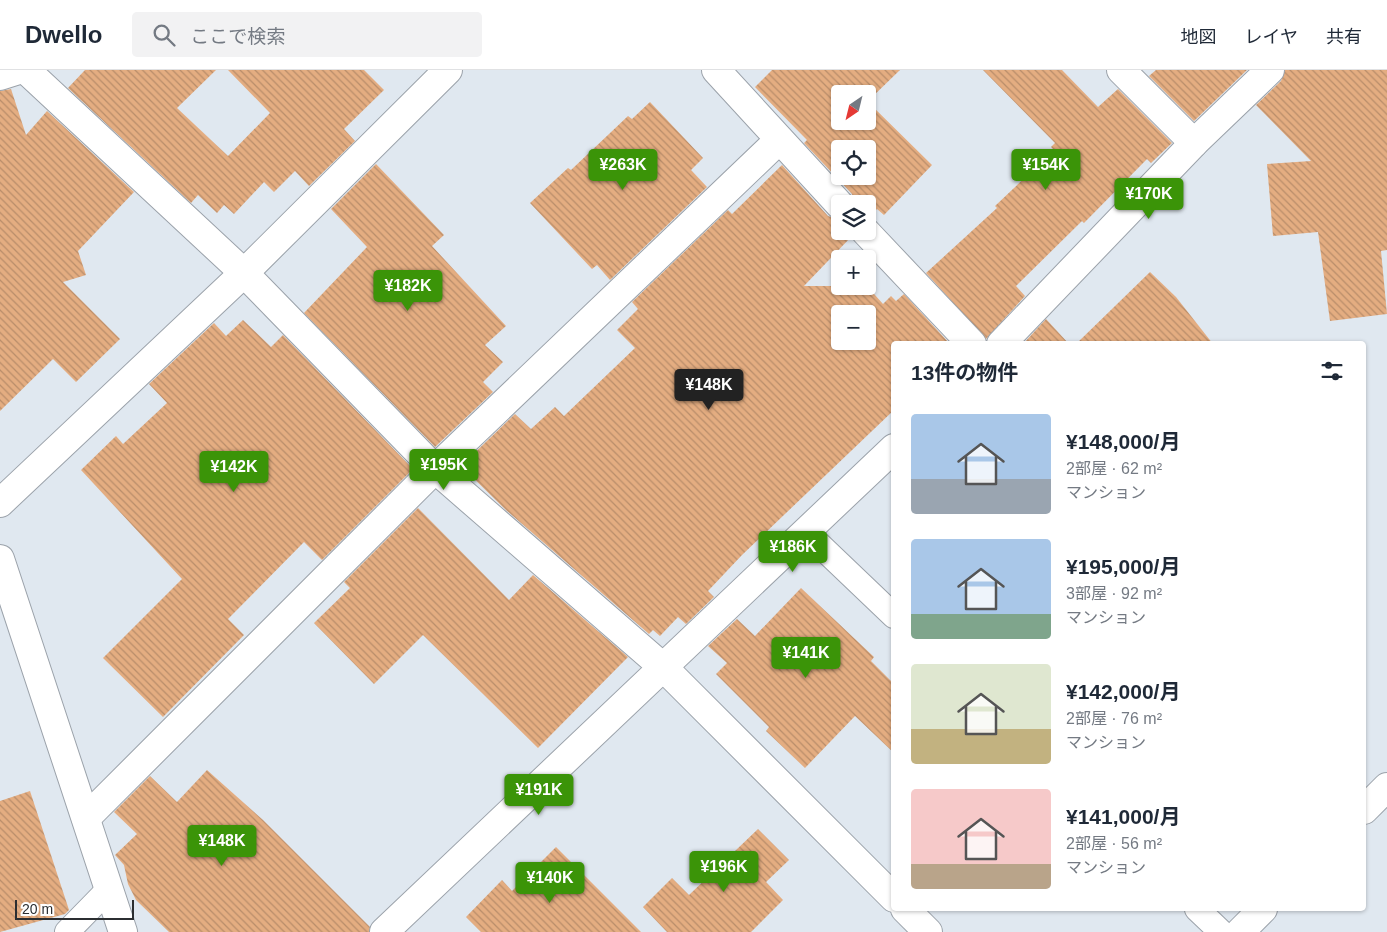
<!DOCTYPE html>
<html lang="ja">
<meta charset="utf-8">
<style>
body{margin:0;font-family:Arial,"Noto Sans JP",sans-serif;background:#f2f2f3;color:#1f2937;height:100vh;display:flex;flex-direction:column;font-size:19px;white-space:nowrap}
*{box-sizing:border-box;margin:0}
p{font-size:16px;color:#747a83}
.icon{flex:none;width:28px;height:28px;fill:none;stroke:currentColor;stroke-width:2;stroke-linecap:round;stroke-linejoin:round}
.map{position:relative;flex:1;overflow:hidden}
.drawer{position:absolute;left:891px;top:271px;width:475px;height:570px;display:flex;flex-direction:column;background:#fff;border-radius:5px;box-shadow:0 1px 4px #0004}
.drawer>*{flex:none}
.needle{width:32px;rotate:215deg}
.fabs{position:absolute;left:831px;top:15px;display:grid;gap:10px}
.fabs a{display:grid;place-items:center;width:45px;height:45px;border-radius:5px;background:#fff;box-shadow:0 1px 4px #0004;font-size:25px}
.scale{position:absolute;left:15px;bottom:12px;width:119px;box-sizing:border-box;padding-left:5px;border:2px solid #2b2e31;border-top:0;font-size:14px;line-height:18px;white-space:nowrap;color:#2b2e31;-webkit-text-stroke:4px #fff;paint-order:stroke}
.price{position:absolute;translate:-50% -42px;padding:0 11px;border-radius:5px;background:#3b9408;color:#fff;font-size:16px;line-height:32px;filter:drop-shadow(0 1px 2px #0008)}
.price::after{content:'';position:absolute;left:50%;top:30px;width:15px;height:11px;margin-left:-8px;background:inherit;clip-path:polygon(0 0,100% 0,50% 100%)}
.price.selected{background:#222;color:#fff}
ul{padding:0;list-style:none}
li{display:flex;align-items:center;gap:15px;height:125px;padding:0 20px}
li span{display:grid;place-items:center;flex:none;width:140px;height:100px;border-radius:5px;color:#555}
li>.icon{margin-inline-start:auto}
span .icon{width:60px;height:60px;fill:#fffc;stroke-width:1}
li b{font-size:21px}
h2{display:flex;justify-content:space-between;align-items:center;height:60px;padding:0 20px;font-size:21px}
header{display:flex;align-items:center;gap:30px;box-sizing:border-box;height:70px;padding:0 25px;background:#fff;border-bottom:1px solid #e0e1e3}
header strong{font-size:24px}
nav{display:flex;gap:28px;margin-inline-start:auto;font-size:18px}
.search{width:350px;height:45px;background:#f2f2f3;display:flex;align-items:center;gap:12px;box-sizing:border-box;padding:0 18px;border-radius:5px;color:#747a83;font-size:19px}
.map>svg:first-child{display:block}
.building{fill:url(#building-back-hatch);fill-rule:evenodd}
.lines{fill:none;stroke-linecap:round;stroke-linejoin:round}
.lane-casing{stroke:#9ba2aa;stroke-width:26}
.street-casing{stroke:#9ba2aa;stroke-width:30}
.lane{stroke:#fff;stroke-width:24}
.street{stroke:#fff;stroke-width:28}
</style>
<header>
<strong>Dwello</strong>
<div class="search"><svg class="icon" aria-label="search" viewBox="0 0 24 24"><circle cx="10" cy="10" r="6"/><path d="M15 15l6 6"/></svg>ここで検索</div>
<nav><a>地図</a><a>レイヤ</a><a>共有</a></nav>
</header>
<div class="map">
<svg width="1387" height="862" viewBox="0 0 1387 862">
<defs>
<pattern id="building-back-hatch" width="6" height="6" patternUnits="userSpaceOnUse" patternTransform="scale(1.25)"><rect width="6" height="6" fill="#e4ad81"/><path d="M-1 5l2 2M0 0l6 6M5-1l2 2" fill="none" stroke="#b98d6a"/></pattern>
</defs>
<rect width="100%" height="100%" fill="#e0e8f0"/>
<g class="building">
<polygon points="85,0 216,0 177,38 228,86 270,43 228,0 364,0 384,20 344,59 355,71 309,116 295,101 274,122 264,112 234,144 224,135 217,143 198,125 191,133 68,18"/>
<path d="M772 0H900L868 31V24H840V51H868V32L932 95 884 145 877 139 870 146H868V134H855L852 124 804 73 807 70 755 17ZM840 79H868V106H840Z"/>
<polygon points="983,0 1062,0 1098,37 1118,19 1172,73 1151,93 1147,89 1084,153 1082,151 1016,216 1025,226 986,269 926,203 997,138 995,136 1054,80 1051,77 1055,73"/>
<polygon points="1156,0 1247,0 1194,51 1149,6"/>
<polygon points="1285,0 1387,0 1387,180 1381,181 1387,244 1330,251 1318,162 1273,166 1267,94 1311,91 1256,35 1281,11"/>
<polygon points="11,19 26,65 47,41 134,122 78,181 86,205 63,212 120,269 76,312 53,289 0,341 0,21"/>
<polygon points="650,32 703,88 691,100 707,117 610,210 597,195 592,199 530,133 568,98 571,100 628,46 632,49"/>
<polygon points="376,94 444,165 432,176 506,256 485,275 503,292 483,312 493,322 435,377 304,243 367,177 331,139"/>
<path d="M782 95 828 146 840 150V161H850L851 167 804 216H867L883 234 891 226 896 231 904 224 950 274H894V340L742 485 708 521 714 527 686 554 678 547 660 566 653 560 649 564 507 441 461 396 515 344 531 359 555 337 564 346 635 278 617 260 638 239 632 232 728 140 732 144ZM840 244H868V271H840Z"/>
<polygon points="1150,202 1176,227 1213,274 1076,274"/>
<polygon points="1046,249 1069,274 1023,274"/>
<polygon points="243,250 271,277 283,265 413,399 322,490 304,472 228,549 244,565 163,647 103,588 182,509 81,400 116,366 123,374 167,333 149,314 214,253 226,266"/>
<polygon points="418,438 509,530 533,505 628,587 538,678 423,565 374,614 314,553 350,518 344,512"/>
<polygon points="801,518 874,587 871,591 894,614 894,683 855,646 805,698 766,661 769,657 716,604 727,593 708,576 737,549 755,566"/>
<polygon points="207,700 263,750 370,857 369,862 169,862 136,830 128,814 124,795 115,785 137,764 114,742 150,706 177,732"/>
<polygon points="30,721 69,840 65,844 0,862 0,731"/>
<polygon points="758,759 789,790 766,812 783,830 751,862 667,862 643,837 672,808 689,825"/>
<polygon points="556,777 641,862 481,862 466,847 502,810 512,821"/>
</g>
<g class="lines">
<g class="lane-casing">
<g id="lane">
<polyline points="806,462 894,546"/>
<polyline points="1197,839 1221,862"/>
<polyline points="67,862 109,819"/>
</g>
</g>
<g class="street-casing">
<g id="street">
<polyline points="26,0 244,203 435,399 664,598 894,828"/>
<polyline points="716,0 840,135"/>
<polyline points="1121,0 1194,73"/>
<polyline points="0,6 19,0"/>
<polyline points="865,161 972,274"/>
<polyline points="1001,274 1194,73 1270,0"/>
<polyline points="0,433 244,203 448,0"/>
<polyline points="0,489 123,862"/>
<polyline points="1364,740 1387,717"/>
<polyline points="86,748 435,399 779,70"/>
<polyline points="905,839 928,862"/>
<polyline points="384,862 894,378"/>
<polyline points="1240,862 1263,839"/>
</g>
</g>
<use href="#lane" class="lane"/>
<use href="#street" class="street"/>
</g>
</svg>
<div class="fabs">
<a><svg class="needle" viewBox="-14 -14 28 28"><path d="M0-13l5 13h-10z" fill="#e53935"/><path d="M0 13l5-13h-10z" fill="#747a83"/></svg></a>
<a><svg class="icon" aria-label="locate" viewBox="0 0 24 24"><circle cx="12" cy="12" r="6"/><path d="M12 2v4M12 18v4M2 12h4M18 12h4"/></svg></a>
<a><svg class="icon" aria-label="layers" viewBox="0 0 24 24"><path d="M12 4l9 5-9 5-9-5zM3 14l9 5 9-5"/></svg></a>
<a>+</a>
<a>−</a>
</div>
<div class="scale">20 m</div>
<b class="price" style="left:623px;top:121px">¥263K</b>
<b class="price" style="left:1046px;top:121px">¥154K</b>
<b class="price" style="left:1149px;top:150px">¥170K</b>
<b class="price" style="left:408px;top:242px">¥182K</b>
<b class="price selected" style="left:709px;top:341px">¥148K</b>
<b class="price" style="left:444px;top:421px">¥195K</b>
<b class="price" style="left:234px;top:423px">¥142K</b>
<b class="price" style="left:793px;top:503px">¥186K</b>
<b class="price" style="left:806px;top:609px">¥141K</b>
<b class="price" style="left:539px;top:746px">¥191K</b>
<b class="price" style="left:222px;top:797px">¥148K</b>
<b class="price" style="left:724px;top:823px">¥196K</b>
<b class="price" style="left:550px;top:834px">¥140K</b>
<section class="drawer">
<h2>13件の物件<svg class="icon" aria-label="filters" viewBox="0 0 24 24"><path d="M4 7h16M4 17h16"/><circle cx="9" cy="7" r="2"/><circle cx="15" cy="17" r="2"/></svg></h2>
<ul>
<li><span style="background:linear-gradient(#a9c7e8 65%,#9aa5b1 0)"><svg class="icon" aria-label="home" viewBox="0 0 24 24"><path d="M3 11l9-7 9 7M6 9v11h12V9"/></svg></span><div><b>¥148,000/月</b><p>2部屋 · 62 m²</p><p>マンション</p></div></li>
<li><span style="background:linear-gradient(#a9c7e8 75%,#7fa58c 0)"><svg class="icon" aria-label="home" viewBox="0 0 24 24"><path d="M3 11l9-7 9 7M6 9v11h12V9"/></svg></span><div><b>¥195,000/月</b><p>3部屋 · 92 m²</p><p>マンション</p></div></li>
<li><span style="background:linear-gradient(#dfe7d0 65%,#c2b280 0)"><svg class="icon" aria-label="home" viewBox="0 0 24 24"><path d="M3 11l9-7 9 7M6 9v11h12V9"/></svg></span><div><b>¥142,000/月</b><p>2部屋 · 76 m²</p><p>マンション</p></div></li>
<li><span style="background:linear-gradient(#f6c9c9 75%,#b9a48a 0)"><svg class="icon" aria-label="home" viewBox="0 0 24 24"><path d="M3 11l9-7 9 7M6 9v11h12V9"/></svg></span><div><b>¥141,000/月</b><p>2部屋 · 56 m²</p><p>マンション</p></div></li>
</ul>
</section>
</div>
